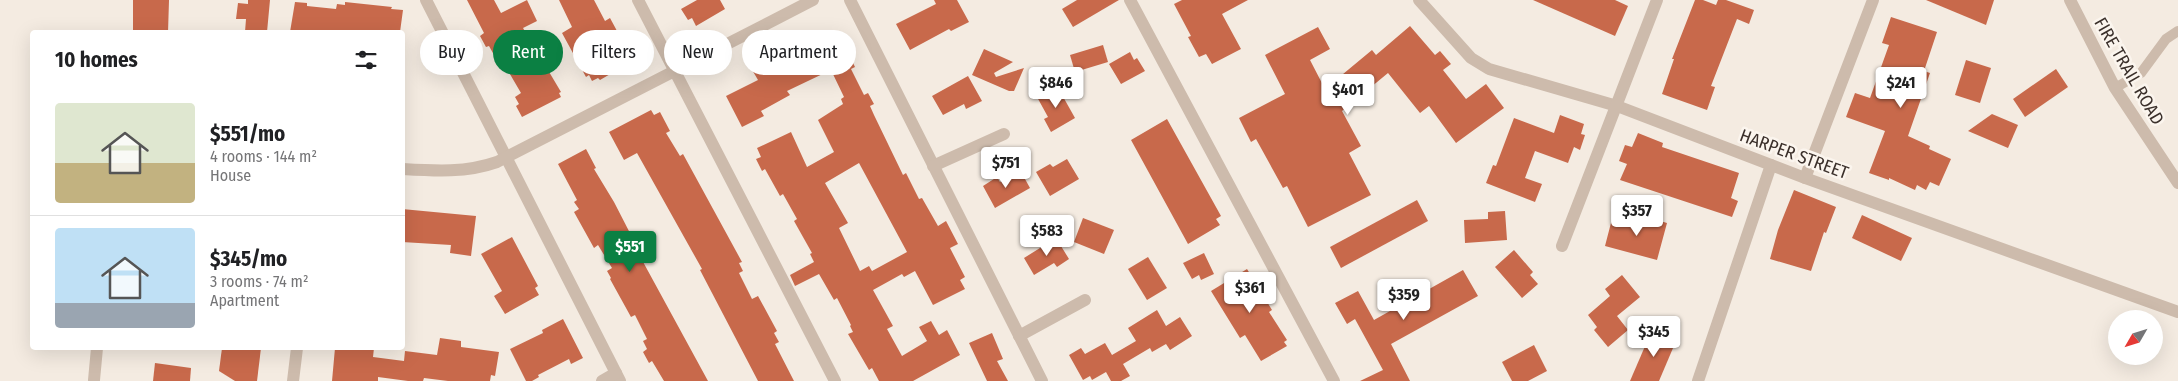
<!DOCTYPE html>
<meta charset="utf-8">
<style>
body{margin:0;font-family:"Fira Sans Condensed",sans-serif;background:#f6f6f6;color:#202124;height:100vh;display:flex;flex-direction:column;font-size:19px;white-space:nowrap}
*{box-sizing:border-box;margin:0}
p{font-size:16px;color:#757577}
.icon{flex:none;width:28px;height:28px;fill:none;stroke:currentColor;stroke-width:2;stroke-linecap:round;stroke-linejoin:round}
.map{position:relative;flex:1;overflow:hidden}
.panel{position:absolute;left:30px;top:30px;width:375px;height:320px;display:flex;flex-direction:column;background:#fff;border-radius:5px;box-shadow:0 5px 20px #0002}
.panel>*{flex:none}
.guide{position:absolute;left:420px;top:30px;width:475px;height:45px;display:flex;gap:10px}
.needle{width:32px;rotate:231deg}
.tools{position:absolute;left:2108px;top:310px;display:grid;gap:10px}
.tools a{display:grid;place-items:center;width:55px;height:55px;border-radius:50%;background:#fff;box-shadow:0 5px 20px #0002;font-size:25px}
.price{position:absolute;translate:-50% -42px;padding:0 11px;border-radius:5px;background:#fff;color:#222;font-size:16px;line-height:32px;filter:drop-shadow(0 1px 2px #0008)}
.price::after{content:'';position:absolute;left:50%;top:30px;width:15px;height:11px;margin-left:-8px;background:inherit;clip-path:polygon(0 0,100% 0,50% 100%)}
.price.selected{background:#0b8043;color:#fff}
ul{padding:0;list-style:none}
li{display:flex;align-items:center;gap:15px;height:125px;padding:0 25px}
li+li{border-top:1px solid #e0e0e0}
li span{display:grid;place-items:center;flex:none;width:140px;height:100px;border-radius:5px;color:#555}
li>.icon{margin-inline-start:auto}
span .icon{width:60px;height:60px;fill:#fffc;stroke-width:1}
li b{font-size:21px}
h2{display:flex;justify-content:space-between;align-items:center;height:60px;padding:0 25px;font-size:21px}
.tag{padding:0 18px;border-radius:22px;background:#fff;box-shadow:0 5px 20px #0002;font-size:18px;line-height:45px}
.tag.selected{background:#0b8043;color:#fff}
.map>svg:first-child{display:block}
.building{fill:#c8694b;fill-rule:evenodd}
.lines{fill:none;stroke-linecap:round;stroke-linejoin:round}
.service{stroke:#cdbbac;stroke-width:10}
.minor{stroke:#cdbbac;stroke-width:12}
.tertiary{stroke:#cdbbac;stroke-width:12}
.labels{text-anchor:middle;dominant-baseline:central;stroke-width:5;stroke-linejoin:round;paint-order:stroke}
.street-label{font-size:18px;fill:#3b302b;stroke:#fbf5ee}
</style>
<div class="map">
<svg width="2178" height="381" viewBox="0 0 2178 381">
<rect width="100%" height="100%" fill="#f4ebe1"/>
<g class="building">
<polygon points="133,0 169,0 168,32 133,32"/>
<polygon points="248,0 270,0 267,32 245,32 246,19 236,19 238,3 248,4"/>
<polygon points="467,0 494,0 501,13 527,0 537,21 523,28 561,92 559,93 561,97 522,117 516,106 519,104 515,97 521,93 507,69 503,71 489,46 486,47 480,36 484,33"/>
<polygon points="559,0 594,0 605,21 610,18 623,42 625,40 636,59 600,80 598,78 592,81 589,75 586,77 562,33 572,27"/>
<polygon points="697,0 720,0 725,9 696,26 692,18 688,20 681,9"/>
<polygon points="934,0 957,0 969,22 951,31 949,29 910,50 896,24 936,4"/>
<polygon points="1077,0 1119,0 1073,27 1062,9"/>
<polygon points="1182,0 1248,0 1222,14 1241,49 1212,64 1206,54 1199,57 1188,37 1191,36 1174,4"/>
<polygon points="1533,0 1615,0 1628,6 1615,36"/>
<polygon points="1695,0 1703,0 1716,5 1718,0 1726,0 1754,10 1749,24 1737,19 1711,86 1715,87 1707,110 1662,94 1674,59 1672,59"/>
<polygon points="1926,0 1994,0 1986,25"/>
<polygon points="295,2 307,3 307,6 336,9 337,4 345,5 345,2 392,7 391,9 403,10 400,32 290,32"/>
<polygon points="1891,17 1937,32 1924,71 1930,73 1908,136 1930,146 1929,149 1951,159 1939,186 1930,182 1926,190 1917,185 1915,190 1889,178 1889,180 1869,173 1885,131 1846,117 1855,93 1870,98 1889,45 1882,43"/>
<polygon points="1410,26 1435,55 1440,51 1451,64 1443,70 1466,99 1486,84 1504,108 1456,143 1429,106 1420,113 1388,73 1342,111 1361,146 1349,153 1371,195 1308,227 1287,186 1283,188 1256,139 1251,142 1239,118 1285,94 1265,55 1318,27 1330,49 1310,60 1325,89 1372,50 1376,55"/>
<path d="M838 33 855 67 851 69 864 95 868 93 874 104 870 106 874 115 903 175 906 173 919 199 922 198 938 226 946 221 958 244 950 248 965 277 960 280 965 289 933 305 915 271 904 277 902 274 873 290 893 326 887 329 902 356 927 341 919 327 931 321 939 335 947 330 960 355 913 381H879L872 368 869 370 848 334 853 332 850 326 851 325 837 298 834 300 819 274 795 286 790 275 814 262 810 254 812 253 794 221 797 219 783 194 780 196 765 169 762 171 756 159 761 157 757 148 791 132 807 167 834 152 818 120 843 104 841 99 844 97 831 70 787 91 790 95 761 111 764 116 742 127 726 96 758 80 751 68 795 50 797 54ZM859 163 907 252 872 271 869 266 860 271 839 228 848 223 825 183Z"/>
<polygon points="1103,45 1108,62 1075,72 1070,55"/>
<polygon points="984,49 1013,62 994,73 996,77 1024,68 1014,91 1009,91 972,75"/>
<polygon points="1130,52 1134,60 1137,58 1145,71 1121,84 1109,64"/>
<polygon points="1966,60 1991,68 1980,103 1955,95"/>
<polygon points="2056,69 2068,87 2025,117 2013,99"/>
<polygon points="968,76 982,101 966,109 964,104 943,115 932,96"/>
<polygon points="1057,86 1075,118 1051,132 1044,119 1048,117 1037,97"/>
<polygon points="651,110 654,115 660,112 670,131 666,133 680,156 683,154 742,262 739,263 743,271 739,273 752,299 758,296 777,331 774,333 779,342 775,344 794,381 758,381 700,270 702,269 637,153 624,160 609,132"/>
<polygon points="1992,114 2018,125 2008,148 1968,131"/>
<polygon points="1560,115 1584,124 1581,134 1585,135 1580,150 1574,147 1568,163 1535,151 1525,178 1542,184 1535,202 1486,183 1493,165 1496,166 1514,118 1554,133"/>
<polygon points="1167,119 1221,216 1216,219 1220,225 1188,244 1131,140"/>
<polygon points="1638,133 1663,143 1662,147 1739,173 1731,198 1738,201 1732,217 1620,180 1627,164 1619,161 1625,145 1632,147"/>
<polygon points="586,149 596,168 594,169 614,202 632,237 630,238 708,381 664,381 652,361 649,363 643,352 647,349 643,341 647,339 635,315 631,317 610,279 611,278 607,271 612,268 598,245 594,248 574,212 579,209 574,202 577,200 558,164"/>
<polygon points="1067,159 1079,179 1050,196 1036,172 1050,164 1053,167"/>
<polygon points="1020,170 1030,188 995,208 983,186 997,177 1000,182"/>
<polygon points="1794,190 1836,207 1826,233 1824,232 1811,271 1770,259 1778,230"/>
<polygon points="1417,200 1428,221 1341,268 1330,247"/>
<polygon points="402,209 476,216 471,256 450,253 451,245 402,242"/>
<polygon points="1505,211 1507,240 1465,243 1464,220 1488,219 1488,212"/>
<polygon points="1640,215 1667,223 1657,260 1605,246 1612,219 1638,226"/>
<polygon points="1862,215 1912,238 1901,261 1852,238"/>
<polygon points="1083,218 1114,230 1104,254 1074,242"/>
<polygon points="512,237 538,286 535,288 539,295 505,314 494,296 502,291 481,254"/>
<polygon points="1056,238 1069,259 1057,267 1054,263 1034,275 1024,258"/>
<polygon points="1514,250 1533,272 1530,275 1538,284 1522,298 1495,267"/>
<polygon points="1204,253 1214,274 1201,280 1199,275 1192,279 1183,263"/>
<polygon points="1148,257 1167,288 1147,300 1128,269"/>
<polygon points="1247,269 1272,310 1269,312 1287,340 1284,342 1287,346 1261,361 1245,335 1240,338 1211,291"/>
<polygon points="1463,270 1478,296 1391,344 1410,381 1360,381 1383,370 1355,319 1347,324 1335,303 1358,291 1374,320"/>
<polygon points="1622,275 1640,297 1617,316 1628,330 1608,347 1594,330 1597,327 1588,315 1610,296 1605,289"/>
<polygon points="1157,310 1166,326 1180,317 1192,336 1170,350 1166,344 1152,352 1150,348 1123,364 1130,376 1121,381 1111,381 1106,372 1092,380 1090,376 1083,380 1069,355 1081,348 1085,354 1105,343 1112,355 1136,341 1128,328"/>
<polygon points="563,319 583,358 571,364 569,359 538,375 539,377 532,381 526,381 510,349 543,333 542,330"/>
<polygon points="1652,330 1676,341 1659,381 1630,381"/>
<polygon points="992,333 1003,359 997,361 1008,381 987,381 969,343"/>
<polygon points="440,338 461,341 461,347 499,352 495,376 491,375 490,381 448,381 424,378 423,381 408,381 378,377 378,381 332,381 335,348 374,348 373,357 404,361 405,351 437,355"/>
<polygon points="1534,345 1547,371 1528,381 1512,381 1502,362"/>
<polygon points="222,348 261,348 257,381 235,381 219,371"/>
<polygon points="155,363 191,368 190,381 153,381"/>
</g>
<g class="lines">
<polyline class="service" points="2115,88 2141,73 2166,39 2178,31"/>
<g class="minor">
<polyline points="426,0 620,381"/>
<polyline points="638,0 835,381"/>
<polyline points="850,0 1042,381"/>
<polyline points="1130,0 1334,381"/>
<polyline points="1419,0 1471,58 1489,69 1617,106 1805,178 2178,312"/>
<polyline points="933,166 1004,134"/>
<path d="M402 169C435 171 466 173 497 162L813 0"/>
<polyline points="1805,178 1873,0"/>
<polyline points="1562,246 1657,0"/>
<polyline points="1019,336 1085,300"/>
<polyline points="94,380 97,348"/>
<polyline points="293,381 297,348"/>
<polyline points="602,381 616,373"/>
<polyline points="1698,381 1771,165"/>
</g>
<polyline class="tertiary" points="2070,0 2115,88 2178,183"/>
</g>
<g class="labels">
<g class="street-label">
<text transform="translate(2129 71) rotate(60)">FIRE TRAIL ROAD</text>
<text transform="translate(1794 154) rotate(20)">HARPER STREET</text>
</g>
</g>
</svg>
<div class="tools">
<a><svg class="needle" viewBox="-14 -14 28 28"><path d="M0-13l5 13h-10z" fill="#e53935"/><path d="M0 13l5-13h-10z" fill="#757577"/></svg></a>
</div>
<b class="price" style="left:1056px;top:109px">$846</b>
<b class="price" style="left:1901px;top:109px">$241</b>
<b class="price" style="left:1348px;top:116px">$401</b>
<b class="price" style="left:1006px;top:189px">$751</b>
<b class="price" style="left:1637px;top:237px">$357</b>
<b class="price" style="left:1047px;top:257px">$583</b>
<b class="price selected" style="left:630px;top:273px">$551</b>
<b class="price" style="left:1250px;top:314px">$361</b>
<b class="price" style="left:1404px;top:321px">$359</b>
<b class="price" style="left:1654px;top:358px">$345</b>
<div class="guide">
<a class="tag">Buy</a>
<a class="tag selected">Rent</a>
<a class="tag">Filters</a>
<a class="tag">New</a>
<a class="tag">Apartment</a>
</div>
<section class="panel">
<h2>10 homes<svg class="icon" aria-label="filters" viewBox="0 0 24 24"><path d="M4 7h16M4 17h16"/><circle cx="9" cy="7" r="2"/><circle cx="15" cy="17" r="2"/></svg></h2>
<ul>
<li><span style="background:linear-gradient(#dfe7d0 60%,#c2b280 0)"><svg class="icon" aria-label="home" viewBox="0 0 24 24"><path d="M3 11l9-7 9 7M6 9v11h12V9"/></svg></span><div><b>$551/mo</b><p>4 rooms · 144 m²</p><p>House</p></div></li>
<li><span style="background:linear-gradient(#bfe0f5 75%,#9aa5b1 0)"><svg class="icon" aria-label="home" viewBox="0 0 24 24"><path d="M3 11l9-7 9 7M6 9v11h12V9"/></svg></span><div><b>$345/mo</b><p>3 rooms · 74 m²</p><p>Apartment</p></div></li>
</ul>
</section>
</div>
